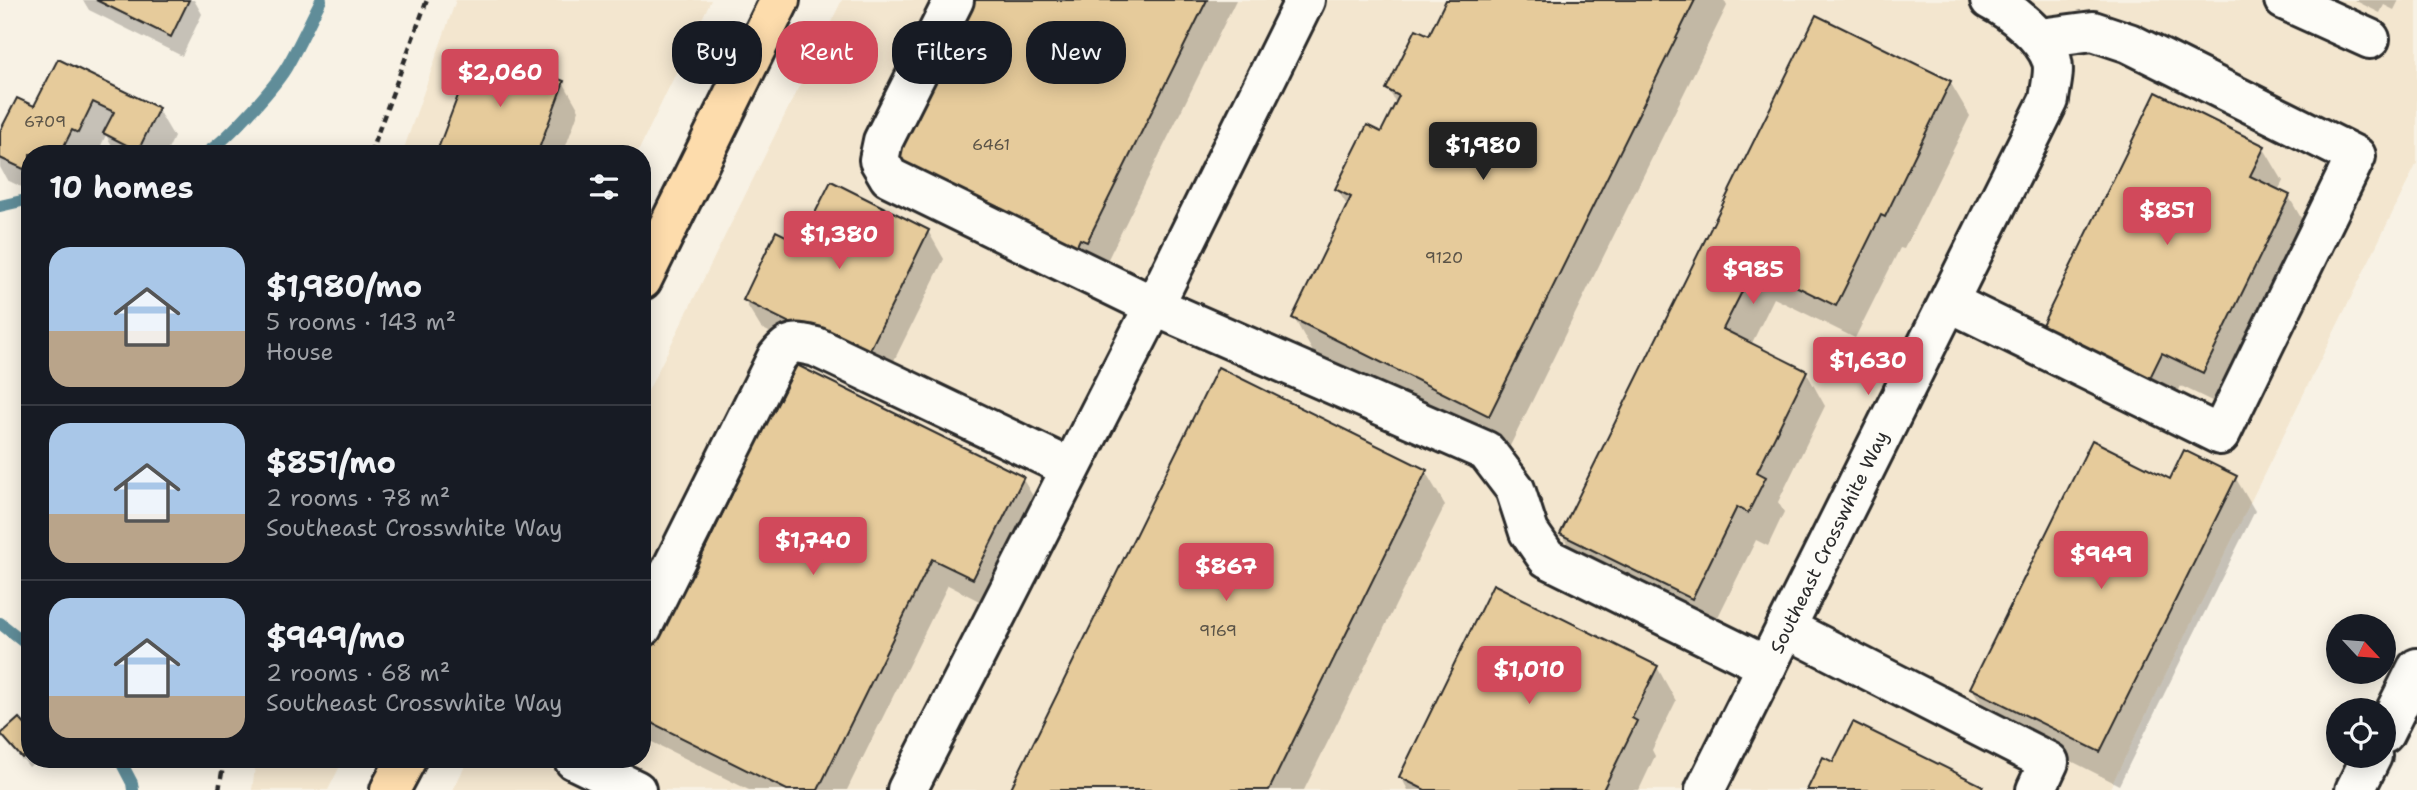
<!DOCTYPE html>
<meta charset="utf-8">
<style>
body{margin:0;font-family:"Shantell Sans",sans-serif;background:#20242c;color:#f1f3f6;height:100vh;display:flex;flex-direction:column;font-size:26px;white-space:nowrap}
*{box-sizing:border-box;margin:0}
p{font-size:23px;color:#9ea1a6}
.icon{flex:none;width:38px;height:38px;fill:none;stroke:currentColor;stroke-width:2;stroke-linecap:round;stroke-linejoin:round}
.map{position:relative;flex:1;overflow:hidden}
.details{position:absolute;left:21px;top:145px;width:630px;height:623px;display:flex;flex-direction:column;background:#171b24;border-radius:28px;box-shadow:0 4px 18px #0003}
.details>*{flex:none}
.guide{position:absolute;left:672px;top:21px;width:665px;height:63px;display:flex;gap:14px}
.needle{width:46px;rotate:116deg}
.buttons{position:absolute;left:2326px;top:614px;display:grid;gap:14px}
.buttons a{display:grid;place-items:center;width:70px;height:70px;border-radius:50%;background:#171b24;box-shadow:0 4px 18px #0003;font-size:35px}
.price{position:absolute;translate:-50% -60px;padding:0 16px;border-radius:7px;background:#d1495b;color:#fff;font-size:23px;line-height:46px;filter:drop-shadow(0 2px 4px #0008)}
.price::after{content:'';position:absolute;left:50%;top:42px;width:21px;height:16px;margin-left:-10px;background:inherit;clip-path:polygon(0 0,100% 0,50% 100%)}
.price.active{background:#222;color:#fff}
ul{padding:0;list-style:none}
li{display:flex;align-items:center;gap:21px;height:175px;padding:0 28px}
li+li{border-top:2px solid #363941}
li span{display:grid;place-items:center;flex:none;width:196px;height:140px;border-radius:21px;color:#555}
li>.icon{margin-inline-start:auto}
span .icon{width:84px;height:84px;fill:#fffc;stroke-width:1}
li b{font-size:30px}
h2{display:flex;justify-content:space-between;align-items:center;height:84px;padding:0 28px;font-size:30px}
.pill{padding:0 24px;border-radius:28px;background:#171b24;box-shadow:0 4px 18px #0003;font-size:24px;line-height:63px}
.pill.active{background:#d1495b;color:#fff}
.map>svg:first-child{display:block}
.built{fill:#f3e6cf}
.shadow{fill:#0003}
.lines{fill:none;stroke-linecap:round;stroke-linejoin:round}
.stream{stroke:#608d99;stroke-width:12}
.building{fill:#e6cb9b;stroke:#2b2b2b;stroke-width:2}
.minor-casing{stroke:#2b2b2b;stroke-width:44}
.major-casing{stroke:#2b2b2b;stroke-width:44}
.path{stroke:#2b2b2b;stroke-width:4.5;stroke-dasharray:7 5;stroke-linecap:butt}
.minor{stroke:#fdfcf7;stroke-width:38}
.major{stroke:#fddcac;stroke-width:38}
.labels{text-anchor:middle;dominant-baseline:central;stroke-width:7;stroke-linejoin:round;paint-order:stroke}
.number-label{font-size:16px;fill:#5a5347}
.street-label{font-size:19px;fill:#2b2b2b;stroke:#fdfcf7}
</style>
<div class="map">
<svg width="2417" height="790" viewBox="0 0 2417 790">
<rect width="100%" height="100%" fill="#f8f2e5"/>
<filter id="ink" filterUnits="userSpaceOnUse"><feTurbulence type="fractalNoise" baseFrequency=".0143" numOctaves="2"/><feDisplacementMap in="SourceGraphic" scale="14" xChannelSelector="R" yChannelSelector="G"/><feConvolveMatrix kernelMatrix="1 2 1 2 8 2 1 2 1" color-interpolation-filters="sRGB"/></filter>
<g filter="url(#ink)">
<g class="built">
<polygon points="456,0 711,0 637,154 402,154"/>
<polygon points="842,0 2417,0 2417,163 2109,790 453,790 468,760 642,760 642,403"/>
<polygon points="256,760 343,760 328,790 252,790"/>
</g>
<g class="shadow">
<polygon points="83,0 194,0 202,14 182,56 89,10"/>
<polygon points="976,0 1236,0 1103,269 912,189"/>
<polygon points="1448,0 1724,0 1727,6 1509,448 1313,352 1294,318 1348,207 1337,189 1382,134 1397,105 1388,89 1430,37"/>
<polygon points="2354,0 2399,0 2394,10 2384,5 2380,13"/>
<polygon points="1817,17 1950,82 1970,116 1904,249 1900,248 1855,338 1774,298 1751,345 1806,372 1825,406 1778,502 1784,512 1768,546 1756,540 1711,631 1581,568 1562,534"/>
<polygon points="59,61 158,110 174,137 166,154 117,154 106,135 97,154 30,154 30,191 7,180 0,167 0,135 35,109"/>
<polygon points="563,82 579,110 563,154 438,154"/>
<polygon points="2263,147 2283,181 2278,191 2289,197 2308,230 2222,406 2181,386 2164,421 2058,368"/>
<polygon points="928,231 944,259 881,387 761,328 744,300 801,245"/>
<polygon points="774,415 1022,478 1039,506 989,606 948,585 847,790 749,790 644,738 642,735 642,681 649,668 642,657 642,652 694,576 731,502 724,489"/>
<polygon points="1425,471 1445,505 1304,790 1012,790"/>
<polygon points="2235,477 2255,511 2119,785 1992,721 1972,688 2171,481"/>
<polygon points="1657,667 1676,701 1652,750 1655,756 1639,790 1408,790 1401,777"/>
<polygon points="30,733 30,760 37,760 29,767 3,734"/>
</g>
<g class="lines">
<g class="stream">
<path d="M203 154C222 147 275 86 286 68 299 46 309 23 321 0"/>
<polyline points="0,206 30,199"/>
<polyline points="0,623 30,647"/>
<polyline points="120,760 132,783 133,790"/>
</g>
</g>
<g class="building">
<polygon points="96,0 189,0 171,37"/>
<polygon points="974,0 1207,0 1087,242 1080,239 1075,250 894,161"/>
<polygon points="1446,0 1695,0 1489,416 1292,318 1351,197 1335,189 1367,125 1381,132 1399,96 1386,89 1416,29 1429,35"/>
<polygon points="1816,15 1951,81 1885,217 1881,215 1836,306 1755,266 1723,329 1807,371 1757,472 1766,477 1748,513 1737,507 1692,599 1560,534"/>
<polygon points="476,48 564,81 537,154 436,154"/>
<polygon points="58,59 159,108 138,151 103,133 114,112 93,102 78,133 72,130 60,154 30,154 30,172 0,158 0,131 17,98 34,106"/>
<polygon points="2156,92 2265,146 2250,176 2290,195 2203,373 2162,353 2145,388 2037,335"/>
<polygon points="831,181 929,230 865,360 743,300 776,231 800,243"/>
<polygon points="797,365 1024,477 973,579 932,559 818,790 787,790 642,718 642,677 651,660 642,656 642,648 682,568 693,574 732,494 722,489 762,407 773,413"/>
<polygon points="1218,367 1427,470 1269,790 1010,790"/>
<polygon points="2092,440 2170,479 2184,450 2237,476 2100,752 1970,688"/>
<polygon points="1493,584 1658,666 1632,718 1637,721 1603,790 1425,790 1399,777"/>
<polygon points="19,718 30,730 30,751 22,758 1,734"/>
<polygon points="1853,722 1983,786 1981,790 1807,790 1823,757 1833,762"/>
</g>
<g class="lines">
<g class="minor-casing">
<g id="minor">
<polyline points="954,0 883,141 879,160 889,177 1154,306 1486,451 1515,489 1529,532 1547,558 1767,666"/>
<polyline points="2284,0 2370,39"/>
<polyline points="1949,302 2220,435 2356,156 2129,43 2093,31 2040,38"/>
<path d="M642 628 777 357C790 340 796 342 816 347L1070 468"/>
<polyline points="1786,628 2049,762 2036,790"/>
<polyline points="2384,734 2417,668"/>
<polyline points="574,760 636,790"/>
<polyline points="907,790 1154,306 1305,0"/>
<path d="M1705 790 2049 100C2050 89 2055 72 2052 61 2044 37 2012 11 1990 0"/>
<polyline points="2355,790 2372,756"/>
</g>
</g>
<g class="major-casing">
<g id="major">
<polyline points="642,280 780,0"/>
<polyline points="390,790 406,760"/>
</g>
</g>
<g class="path">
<polyline points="370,154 427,0"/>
<polyline points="219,790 224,760"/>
</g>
<use href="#minor" class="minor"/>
<use href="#major" class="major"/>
</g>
</g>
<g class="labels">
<g class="number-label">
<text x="45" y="121">6709</text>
<text x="991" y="144">6461</text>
<text x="1444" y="257">9120</text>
<text x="1218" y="630">9169</text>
</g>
<g class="street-label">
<text transform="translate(1829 542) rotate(-64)">Southeast Crosswhite Way</text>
</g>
</g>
</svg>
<div class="buttons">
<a><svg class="needle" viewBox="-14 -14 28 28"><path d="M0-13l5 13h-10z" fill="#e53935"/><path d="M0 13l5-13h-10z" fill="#9ea1a6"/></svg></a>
<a><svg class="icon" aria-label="locate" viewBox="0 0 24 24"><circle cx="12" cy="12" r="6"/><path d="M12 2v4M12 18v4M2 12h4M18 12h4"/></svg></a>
</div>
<b class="price" style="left:500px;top:109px">$2,060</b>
<b class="price active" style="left:1483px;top:182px">$1,980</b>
<b class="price" style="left:2167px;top:247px">$851</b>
<b class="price" style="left:839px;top:271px">$1,380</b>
<b class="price" style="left:1753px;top:306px">$985</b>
<b class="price" style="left:1868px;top:397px">$1,630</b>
<b class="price" style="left:813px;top:577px">$1,740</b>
<b class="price" style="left:2101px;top:591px">$949</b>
<b class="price" style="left:1226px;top:603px">$867</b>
<b class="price" style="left:1529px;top:706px">$1,010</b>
<div class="guide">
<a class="pill">Buy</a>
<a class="pill active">Rent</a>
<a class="pill">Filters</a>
<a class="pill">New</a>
</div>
<section class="details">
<h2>10 homes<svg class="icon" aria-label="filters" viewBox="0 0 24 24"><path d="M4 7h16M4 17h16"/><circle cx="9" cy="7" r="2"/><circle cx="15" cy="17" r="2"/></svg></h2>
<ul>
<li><span style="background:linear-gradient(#a9c7e8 60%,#b9a48a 0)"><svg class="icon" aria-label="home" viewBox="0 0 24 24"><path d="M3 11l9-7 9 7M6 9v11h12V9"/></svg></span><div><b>$1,980/mo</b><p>5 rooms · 143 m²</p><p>House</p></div></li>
<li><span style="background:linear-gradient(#a9c7e8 65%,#b9a48a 0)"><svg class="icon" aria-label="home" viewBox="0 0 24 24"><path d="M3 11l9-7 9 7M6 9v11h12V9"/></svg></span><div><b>$851/mo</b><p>2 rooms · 78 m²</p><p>Southeast Crosswhite Way</p></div></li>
<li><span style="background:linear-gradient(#a9c7e8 70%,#b9a48a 0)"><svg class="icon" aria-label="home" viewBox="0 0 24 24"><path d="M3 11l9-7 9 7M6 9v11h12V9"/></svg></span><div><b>$949/mo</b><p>2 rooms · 68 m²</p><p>Southeast Crosswhite Way</p></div></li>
</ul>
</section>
</div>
